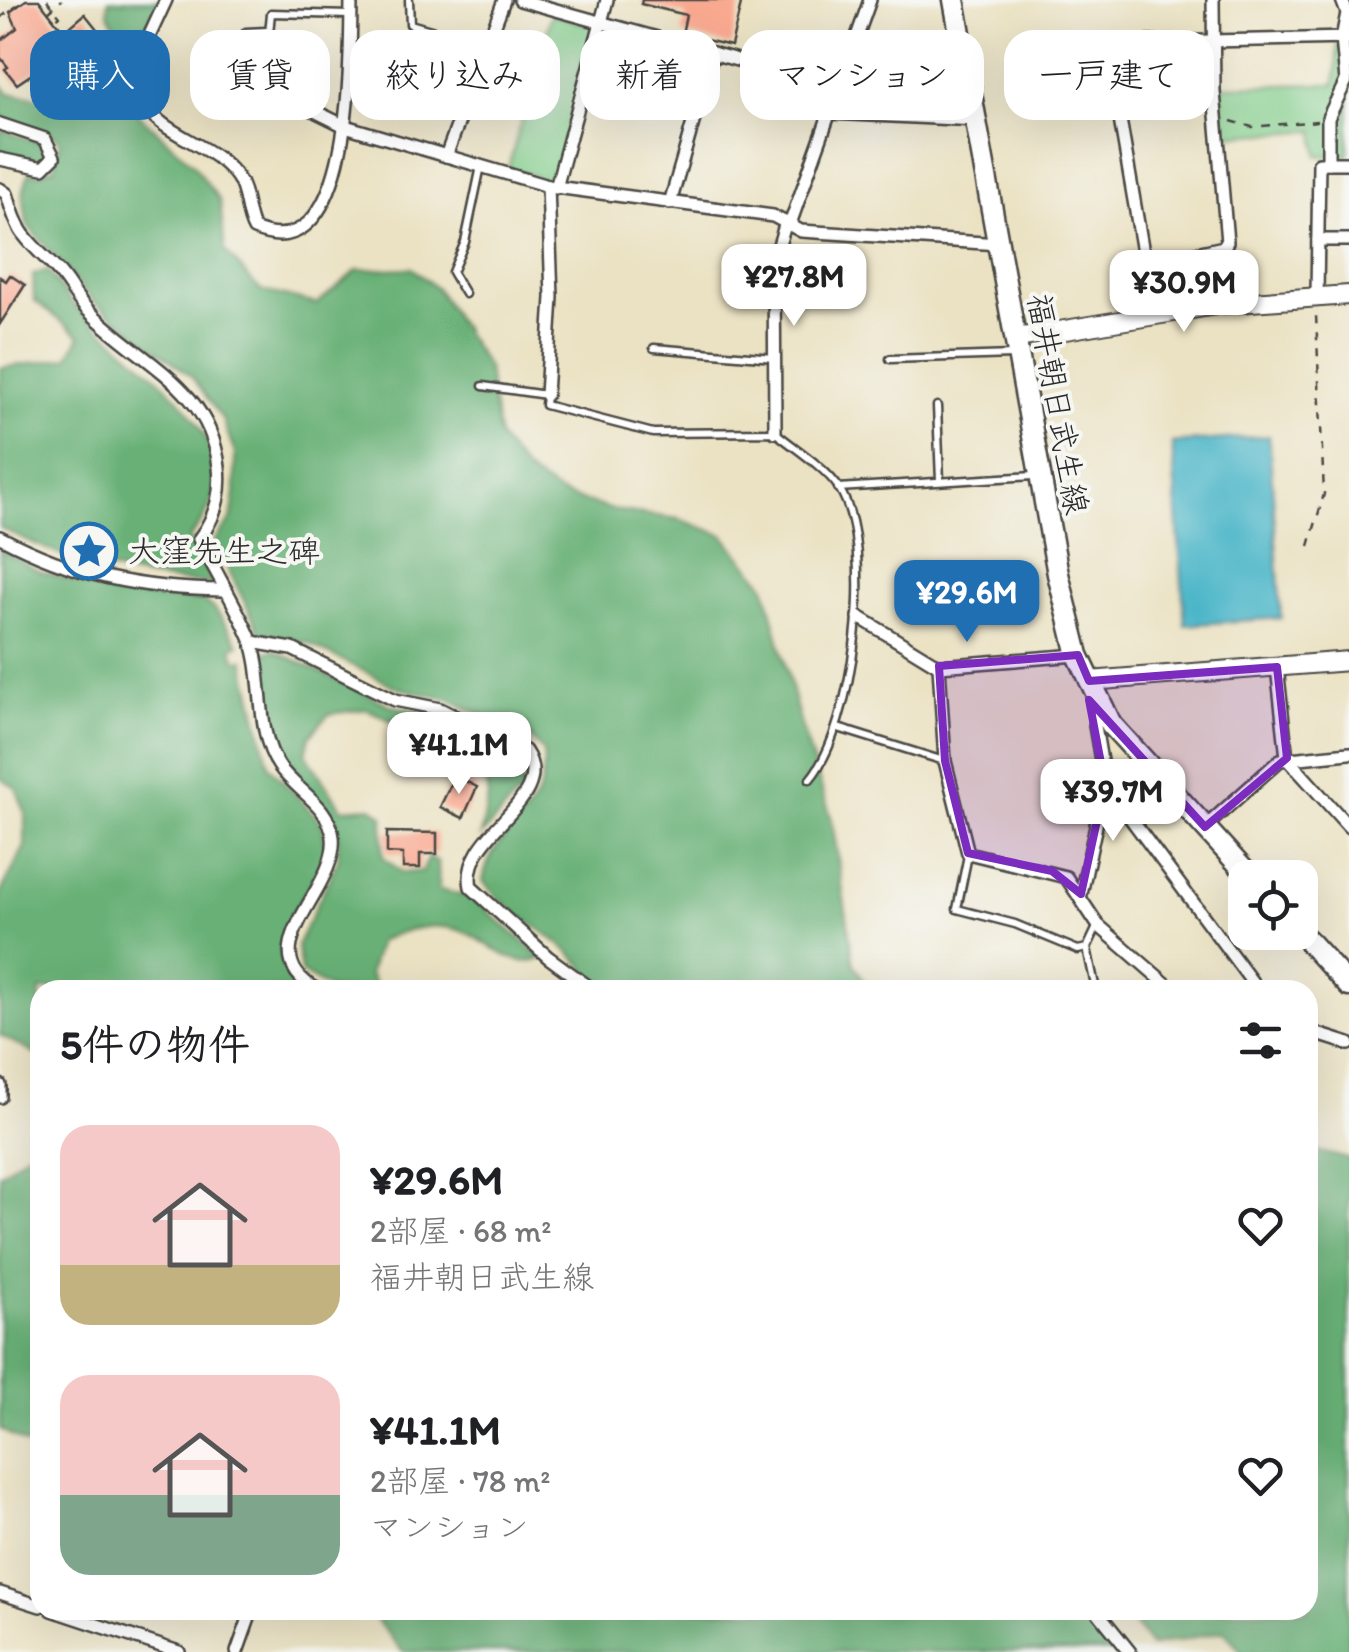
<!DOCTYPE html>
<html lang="ja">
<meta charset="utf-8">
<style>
body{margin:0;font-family:Itim,"Klee One",sans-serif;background:#f2f2f2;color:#202124;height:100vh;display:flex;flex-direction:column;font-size:38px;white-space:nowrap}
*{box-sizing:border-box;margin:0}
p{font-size:32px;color:#757577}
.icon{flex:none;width:55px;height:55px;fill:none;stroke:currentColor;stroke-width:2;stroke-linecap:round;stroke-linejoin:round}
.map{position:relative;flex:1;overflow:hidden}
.drawer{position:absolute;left:30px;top:980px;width:1288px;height:640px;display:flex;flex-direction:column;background:#fff;border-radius:30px;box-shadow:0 10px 40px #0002}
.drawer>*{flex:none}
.banner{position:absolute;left:30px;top:30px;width:1290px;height:90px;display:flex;gap:20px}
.fabs{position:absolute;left:1228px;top:860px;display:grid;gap:20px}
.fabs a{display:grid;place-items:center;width:90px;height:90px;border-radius:20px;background:#fff;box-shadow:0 10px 40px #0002;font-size:50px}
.price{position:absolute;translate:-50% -85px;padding:0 22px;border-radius:20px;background:#fff;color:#222;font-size:32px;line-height:65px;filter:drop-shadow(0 2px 5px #0008)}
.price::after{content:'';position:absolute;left:50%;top:60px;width:30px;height:22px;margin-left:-15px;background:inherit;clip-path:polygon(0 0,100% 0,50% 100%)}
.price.current{background:#1f6fb2;color:#fff}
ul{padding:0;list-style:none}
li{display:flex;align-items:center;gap:30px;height:250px;padding:0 30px}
li span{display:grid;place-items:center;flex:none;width:280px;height:200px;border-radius:30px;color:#555}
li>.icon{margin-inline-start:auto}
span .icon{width:120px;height:120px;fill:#fffc;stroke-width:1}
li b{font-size:42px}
h2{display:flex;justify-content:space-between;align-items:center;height:120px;padding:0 30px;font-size:42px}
.chip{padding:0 35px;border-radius:30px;background:#fff;box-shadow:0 10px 40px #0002;font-size:35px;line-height:90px}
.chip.current{background:#1f6fb2;color:#fff}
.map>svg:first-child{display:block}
.green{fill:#81cc8a;stroke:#567c5a;stroke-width:2.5}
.forest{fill:#68b076;stroke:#4a6e50;stroke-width:2.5}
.water{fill:#4ab5c8;stroke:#3a707a;stroke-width:2.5}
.building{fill:#faa991}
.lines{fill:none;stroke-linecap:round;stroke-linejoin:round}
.lane-casing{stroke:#484642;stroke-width:11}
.street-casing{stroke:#484642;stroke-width:16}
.secondary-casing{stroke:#484642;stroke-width:22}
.primary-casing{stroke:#484642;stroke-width:25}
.path{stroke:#484642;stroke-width:2.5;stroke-dasharray:8 8;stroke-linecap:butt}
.lane{stroke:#fff;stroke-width:6}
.street{stroke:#fff;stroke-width:11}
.secondary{stroke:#fff;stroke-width:18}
.primary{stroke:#fff;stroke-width:20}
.marked{fill:#7b2cbf;fill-opacity:0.2;stroke:#7b2cbf;stroke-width:8;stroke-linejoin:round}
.labels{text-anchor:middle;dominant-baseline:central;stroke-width:8;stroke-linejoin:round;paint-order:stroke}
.street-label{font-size:32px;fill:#2b2b2b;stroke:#f6f6f2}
.poi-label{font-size:32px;fill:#2b2b2b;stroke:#f6f6f2;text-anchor:start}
</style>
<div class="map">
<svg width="1349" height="1652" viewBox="0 0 1349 1652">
<rect width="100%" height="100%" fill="#f6f6f2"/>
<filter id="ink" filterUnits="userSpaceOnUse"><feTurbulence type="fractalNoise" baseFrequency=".01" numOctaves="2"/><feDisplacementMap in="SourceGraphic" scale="20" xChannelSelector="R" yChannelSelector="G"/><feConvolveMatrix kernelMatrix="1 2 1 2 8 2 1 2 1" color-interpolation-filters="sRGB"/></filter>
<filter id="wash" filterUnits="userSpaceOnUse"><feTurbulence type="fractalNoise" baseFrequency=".0048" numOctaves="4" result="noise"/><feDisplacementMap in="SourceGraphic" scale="40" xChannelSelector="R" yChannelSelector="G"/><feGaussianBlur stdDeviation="2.25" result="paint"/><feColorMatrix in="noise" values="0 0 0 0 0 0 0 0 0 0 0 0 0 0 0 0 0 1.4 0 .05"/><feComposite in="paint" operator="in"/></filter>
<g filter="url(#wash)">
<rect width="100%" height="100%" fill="#ebe2c3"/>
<g class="green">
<polygon points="552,14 596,27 554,182 508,168"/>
<polygon points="1338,44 1349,47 1348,155 1318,156 1315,131 1224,135 1220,86 1335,84"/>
</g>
<g class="forest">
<path d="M161 0 132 51 129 95 134 110 193 164 220 201 225 251 260 290 317 304 357 270 412 268 437 289 487 367 499 438 527 472 561 494 613 510 679 519 723 535 765 585 800 722 832 820 854 964 870 990H598C577 940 514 924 483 881 492 824 551 821 543 752L530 737 448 699 398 688 307 643 260 633 214 541 231 520 235 493V454L223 420 191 376 93 301 27 225 23 193 29 172 39 174 55 167 60 143 56 137 0 117V83L8 93 56 100 115 49 120 35 108 13V1Z"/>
<polygon points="0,130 43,143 47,156 40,161 0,152"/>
<path d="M47 270C58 284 68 300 81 312 139 366 273 445 189 538L214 584C129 579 76 565 0 528V368L68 358 80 336 34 300 33 275Z"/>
<path d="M0 550 39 571 116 594 202 600 215 609 239 644 232 648 236 661 244 660 269 766 322 823C324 833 327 844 325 854 312 902 245 944 306 990H40V1057L0 1035V894L25 846V812L16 788 0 778Z"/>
<path d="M274 650 392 706 439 714 522 754 523 789 481 836 488 796 485 766 367 709 329 714 310 736 306 754 342 809 372 807 383 816V857L403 873 423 871 428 858 438 862 439 890 471 897 543 958C510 973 486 936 456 929 430 922 403 930 379 941L369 974 378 990H331L301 972 297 946 338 860C343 796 298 800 280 754 268 724 265 686 258 654Z"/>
<polygon points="40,1143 40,1452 0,1429 0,1174"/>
<polygon points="1308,1149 1349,1159 1349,1652 1242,1652 1224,1631 1150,1646 1125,1610 1308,1610"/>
<polygon points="368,1610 1077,1610 1115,1652 403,1652"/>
</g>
<polygon class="water" points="1269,436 1281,618 1185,625 1172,443"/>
<g id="blocks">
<g class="building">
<polygon points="26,0 39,0 64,32 85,14 113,49 60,92 41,68 17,84 5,69 8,67 0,57 0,41 17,28 10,12"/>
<polygon points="642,0 742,0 731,46 682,34 686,15 641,4"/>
<polygon points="10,275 25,285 0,324 0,277 6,281"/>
<polygon points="455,776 477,787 463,818 440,807"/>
<polygon points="387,832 437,833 437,854 420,854 420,868 403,868 403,854 387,853"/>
</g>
</g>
</g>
<g filter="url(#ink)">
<use href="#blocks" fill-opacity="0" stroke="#484642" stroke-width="2.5"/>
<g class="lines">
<g class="lane-casing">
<g id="lane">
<polyline points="409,0 410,24 486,46"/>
<polyline points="266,31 246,32 230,69 232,86 264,86 271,13 350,15"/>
<polyline points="465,294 452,272 465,242 481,166"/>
<polyline points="654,348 774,358"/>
<polyline points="890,359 1013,355"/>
<path d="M483 386 546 395 545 405 653 433 775 432C794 448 825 467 839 488 877 547 854 727 810 779"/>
<polyline points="937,406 940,481"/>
<polyline points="838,488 1034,476"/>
<polyline points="838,728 944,761"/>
<polyline points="968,855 957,909 1015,924 1078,950 1087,948 1097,927"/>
<polyline points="1087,948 1096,990"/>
</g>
</g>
<g class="street-casing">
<g id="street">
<path d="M166 0 141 54 143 103C164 137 214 144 237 177 248 192 245 213 254 229 355 273 350 54 351 0"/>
<polyline points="520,0 838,88"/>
<polyline points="264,86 345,126 548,186 773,216 801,231 999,244"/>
<polyline points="829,113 977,120"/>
<polyline points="0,124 45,139 54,157 43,168 0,159"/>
<polyline points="446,156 504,0"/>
<polyline points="1328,163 1328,118 1346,81 1342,38 1347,13 1342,0"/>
<polyline points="556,188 607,0"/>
<path d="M0 189 7 194C20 240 26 237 56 269 67 280 74 295 84 306 135 361 210 384 219 467 222 494 216 517 199 539 215 572 237 606 251 640 265 678 255 731 279 766 296 791 329 804 333 837 339 890 246 950 317 990"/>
<polyline points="670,203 713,53"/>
<polyline points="790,224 870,0"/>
<polyline points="1318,240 1349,240"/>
<polyline points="1145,264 1224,247 1227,242 1214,92 1213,0"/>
<polyline points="1317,295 1319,163 1349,163"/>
<polyline points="1154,316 1108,50 1111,43 1349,38"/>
<polyline points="546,395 552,297 548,186"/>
<polyline points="775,432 774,261 786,222"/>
<path d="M0 537C74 576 140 589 223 590"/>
<polyline points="859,617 939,666 1078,655"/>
<path d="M252 642 292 649 395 700 440 709 525 751C559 801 459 833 471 887L548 957 593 990"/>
<polyline points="939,666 945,761 968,853 1066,877 1098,925 1173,990"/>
<polyline points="1277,667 1287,758 1349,827"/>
<polyline points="1101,707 1095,726 1105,784 1258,990"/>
<polyline points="1205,827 1280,760 1349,753"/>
<polyline points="1081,894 1105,784"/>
<polyline points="1308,1031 1349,1044"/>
<polyline points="0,1085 0,1097"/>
<polyline points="0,1593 40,1606"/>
<polyline points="52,1610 179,1652"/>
<polyline points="1096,1610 1130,1652"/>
<polyline points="237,1652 252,1610"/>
</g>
</g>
<g class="secondary-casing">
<g id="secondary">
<polyline points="1017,338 1222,304 1349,295"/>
<polyline points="1089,681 1349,661"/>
</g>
</g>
<g class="primary-casing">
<g id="primary">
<polyline points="954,0 1058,574 1078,655 1111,724 1251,878"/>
<polyline points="1300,932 1349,986"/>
</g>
</g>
<g class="path">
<polyline points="47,0 60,16 55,20 64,32"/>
<polyline points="48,12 62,0"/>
<polyline points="0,18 25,0"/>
<polyline points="1231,121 1252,127 1317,121"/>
<polyline points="1309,546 1324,494 1316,315"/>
</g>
<use href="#lane" class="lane"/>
<use href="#street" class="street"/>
<use href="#secondary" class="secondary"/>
<use href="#primary" class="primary"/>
</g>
</g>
<path class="marked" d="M1078 655 1089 681 1277 667 1287 758 1205 827 1089 700 1105 784 1081 894 1052 871 968 853 945 761 939 666Z"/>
<defs>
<g id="sight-ring" transform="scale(2.875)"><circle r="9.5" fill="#f6f6f2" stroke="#1f6fb2" stroke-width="1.5"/><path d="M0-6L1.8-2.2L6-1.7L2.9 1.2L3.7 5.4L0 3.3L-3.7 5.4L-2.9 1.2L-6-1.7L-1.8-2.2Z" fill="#1f6fb2"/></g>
</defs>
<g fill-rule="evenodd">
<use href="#sight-ring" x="89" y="551"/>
</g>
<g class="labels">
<g class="street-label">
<text transform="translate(1058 404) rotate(80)">福井朝日武生線</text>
</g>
<g class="poi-label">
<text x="128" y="551">大窪先生之碑</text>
</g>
</g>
</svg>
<div class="fabs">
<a><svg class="icon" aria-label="locate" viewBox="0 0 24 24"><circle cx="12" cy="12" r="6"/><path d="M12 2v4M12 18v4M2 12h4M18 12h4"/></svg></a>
</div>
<b class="price" style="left:794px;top:329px">¥27.8M</b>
<b class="price" style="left:1184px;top:335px">¥30.9M</b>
<b class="price current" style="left:967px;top:645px">¥29.6M</b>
<b class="price" style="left:459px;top:797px">¥41.1M</b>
<b class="price" style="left:1113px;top:844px">¥39.7M</b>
<div class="banner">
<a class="chip current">購入</a>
<a class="chip">賃貸</a>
<a class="chip">絞り込み</a>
<a class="chip">新着</a>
<a class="chip">マンション</a>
<a class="chip">一戸建て</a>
</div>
<section class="drawer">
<h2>5件の物件<svg class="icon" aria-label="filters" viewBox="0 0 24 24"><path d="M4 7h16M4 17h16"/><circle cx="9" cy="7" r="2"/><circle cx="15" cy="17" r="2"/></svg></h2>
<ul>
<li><span style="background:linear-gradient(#f6c9c9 70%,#c2b280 0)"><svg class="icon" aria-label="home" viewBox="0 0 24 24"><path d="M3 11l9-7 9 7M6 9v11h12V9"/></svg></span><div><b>¥29.6M</b><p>2部屋 · 68 m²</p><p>福井朝日武生線</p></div><svg class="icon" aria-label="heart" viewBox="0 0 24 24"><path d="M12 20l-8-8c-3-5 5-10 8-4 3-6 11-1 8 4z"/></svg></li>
<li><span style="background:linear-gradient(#f6c9c9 60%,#7fa58c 0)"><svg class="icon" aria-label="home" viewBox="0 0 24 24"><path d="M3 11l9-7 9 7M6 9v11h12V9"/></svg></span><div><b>¥41.1M</b><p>2部屋 · 78 m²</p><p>マンション</p></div><svg class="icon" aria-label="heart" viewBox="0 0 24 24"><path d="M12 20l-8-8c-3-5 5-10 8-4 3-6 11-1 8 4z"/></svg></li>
</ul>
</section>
</div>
